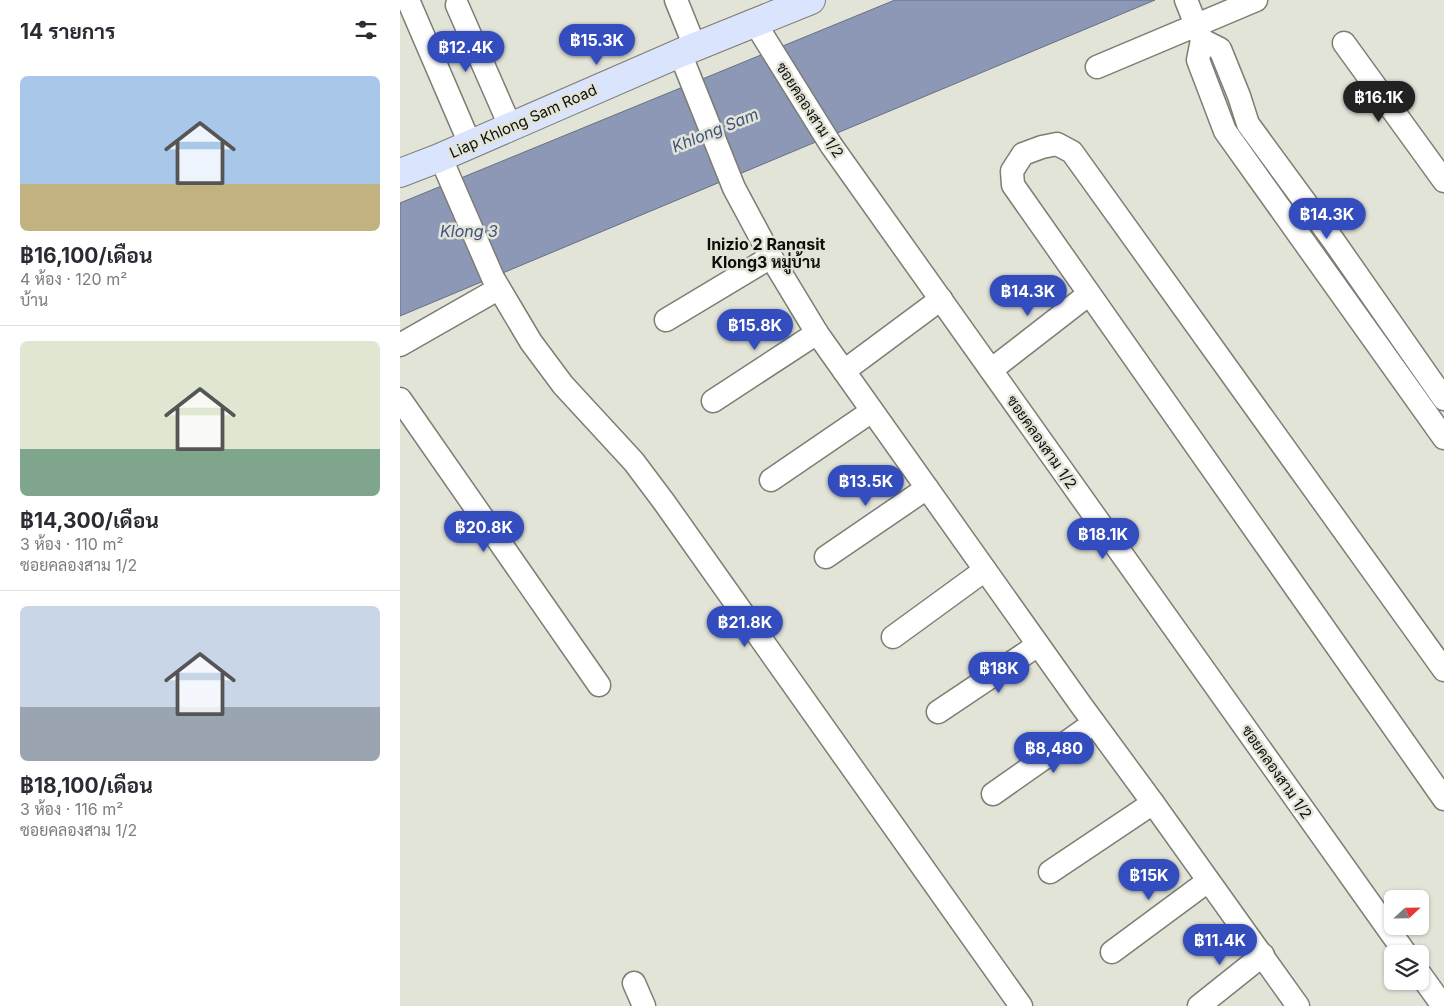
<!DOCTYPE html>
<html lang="th">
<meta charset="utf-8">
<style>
body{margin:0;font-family:Inter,Sarabun,sans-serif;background:#f7f7f7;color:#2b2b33;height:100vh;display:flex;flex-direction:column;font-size:19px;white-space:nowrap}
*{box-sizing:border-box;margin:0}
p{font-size:16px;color:#7c7c81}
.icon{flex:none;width:28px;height:28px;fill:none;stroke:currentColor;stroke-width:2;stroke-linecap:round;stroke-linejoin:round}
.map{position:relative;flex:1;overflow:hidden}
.sheet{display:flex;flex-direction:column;background:#fff;width:400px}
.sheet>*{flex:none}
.needle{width:32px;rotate:68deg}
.buttons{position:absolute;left:984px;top:890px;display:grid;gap:10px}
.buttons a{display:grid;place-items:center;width:45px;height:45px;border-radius:8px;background:#fff;box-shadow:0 1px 4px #0004;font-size:25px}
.price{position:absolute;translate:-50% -42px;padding:0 11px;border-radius:18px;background:#334dbe;color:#fff;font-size:16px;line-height:32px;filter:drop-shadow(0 1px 2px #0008)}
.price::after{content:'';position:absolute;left:50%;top:30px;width:15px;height:11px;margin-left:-8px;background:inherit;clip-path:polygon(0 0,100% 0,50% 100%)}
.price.on{background:#222;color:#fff}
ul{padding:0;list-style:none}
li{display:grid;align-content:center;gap:10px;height:265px;padding:0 20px}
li+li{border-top:1px solid #e1e1e2}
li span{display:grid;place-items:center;height:155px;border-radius:8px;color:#555}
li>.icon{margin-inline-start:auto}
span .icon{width:90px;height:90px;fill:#fffc;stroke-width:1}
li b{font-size:21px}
h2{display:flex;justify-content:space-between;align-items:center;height:60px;padding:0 20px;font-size:21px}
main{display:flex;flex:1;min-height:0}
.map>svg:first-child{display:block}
.water{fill:#8d98b6;stroke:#676f83}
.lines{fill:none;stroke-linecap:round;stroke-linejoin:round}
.street-casing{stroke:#7c7e73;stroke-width:25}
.secondary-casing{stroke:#7c7e73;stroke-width:30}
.street{stroke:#fff;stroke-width:22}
.secondary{stroke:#dbe4fd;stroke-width:28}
.labels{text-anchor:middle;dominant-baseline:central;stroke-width:5;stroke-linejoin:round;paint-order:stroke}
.street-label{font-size:15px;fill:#0e0f0b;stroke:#e2e4d8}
.water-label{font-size:16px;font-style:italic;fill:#41507c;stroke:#e2e4d8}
.neighbourhood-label{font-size:16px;font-weight:bold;fill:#0e0f0b;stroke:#e2e4d8}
</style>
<main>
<section class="sheet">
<h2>14 รายการ<svg class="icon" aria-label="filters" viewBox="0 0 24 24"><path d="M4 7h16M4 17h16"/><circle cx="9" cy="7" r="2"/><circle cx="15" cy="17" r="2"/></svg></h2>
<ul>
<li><span style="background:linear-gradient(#a9c7e8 70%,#c2b280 0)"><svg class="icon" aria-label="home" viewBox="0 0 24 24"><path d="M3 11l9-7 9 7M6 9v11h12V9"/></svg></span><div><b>฿16,100/เดือน</b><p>4 ห้อง · 120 m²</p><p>บ้าน</p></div></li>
<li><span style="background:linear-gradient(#dfe7d0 70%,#7fa58c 0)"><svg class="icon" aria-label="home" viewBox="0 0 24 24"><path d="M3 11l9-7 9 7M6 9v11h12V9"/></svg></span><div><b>฿14,300/เดือน</b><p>3 ห้อง · 110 m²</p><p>ซอยคลองสาม 1/2</p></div></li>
<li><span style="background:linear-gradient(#c9d6e8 65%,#9aa5b1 0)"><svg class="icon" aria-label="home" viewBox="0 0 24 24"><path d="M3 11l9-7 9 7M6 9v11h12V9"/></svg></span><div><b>฿18,100/เดือน</b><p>3 ห้อง · 116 m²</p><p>ซอยคลองสาม 1/2</p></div></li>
</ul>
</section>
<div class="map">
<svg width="1044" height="1006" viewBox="0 0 1044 1006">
<rect width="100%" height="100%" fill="#e2e4d8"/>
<polygon class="water" points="495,0 755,0 0,316 0,203"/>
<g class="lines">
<g class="street-casing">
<g id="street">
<polyline points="8,0 70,144"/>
<polyline points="276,0 295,47"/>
<polyline points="786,0 802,40 798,60 825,131 1044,438"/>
<polyline points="57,5 110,126"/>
<polyline points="355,23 431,145 1006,954"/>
<polyline points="802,40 820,49 839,96 848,124 933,240 1044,399"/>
<polyline points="944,43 1044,181"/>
<polyline points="280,53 334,188 371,257 417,333 681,705 753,803 898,1006"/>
<polyline points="697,67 856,0"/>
<polyline points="39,158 43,163 93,278 131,342 163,385 234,462 264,502 621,1006"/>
<polyline points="266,320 371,257"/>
<polyline points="0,345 98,289"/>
<polyline points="591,370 689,294"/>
<polyline points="444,371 541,299"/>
<polyline points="0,399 199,685"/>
<polyline points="313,401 417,333"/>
<polyline points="371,480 472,411"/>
<polyline points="426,557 527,488"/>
<polyline points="493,637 585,570"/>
<polyline points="1044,670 672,152 657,144 642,147 623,154 612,171 613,185 1044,799"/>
<polyline points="538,712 638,645"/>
<polyline points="593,794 694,723"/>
<polyline points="650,872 753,803"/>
<polyline points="712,952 808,881"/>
<polyline points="1020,974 1043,1006"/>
<polyline points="234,983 244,1006"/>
<polyline points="799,1006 863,955"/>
</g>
</g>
<g class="secondary-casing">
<polyline id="secondary" points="0,173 39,158 280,53 411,0"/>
</g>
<use href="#street" class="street"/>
<use href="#secondary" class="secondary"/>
</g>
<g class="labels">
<g class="street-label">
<text transform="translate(410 110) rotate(57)">ซอยคลองสาม 1/2</text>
<text transform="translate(123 121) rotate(-24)">Liap Khlong Sam Road</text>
<text transform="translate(642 442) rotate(55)">ซอยคลองสาม 1/2</text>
<text transform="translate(877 772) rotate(55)">ซอยคลองสาม 1/2</text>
</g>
<g class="water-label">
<text transform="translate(315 130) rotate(-22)">Khlong Sam</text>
<text x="69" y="231">Klong 3</text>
</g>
<g class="neighbourhood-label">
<text x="366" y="244">Inizio 2 Rangsit<tspan x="366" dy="18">Klong3 หมู่บ้าน</tspan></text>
</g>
</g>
</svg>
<div class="buttons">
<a><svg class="needle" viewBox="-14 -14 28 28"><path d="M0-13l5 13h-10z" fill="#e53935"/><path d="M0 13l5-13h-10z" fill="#7c7c81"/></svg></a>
<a><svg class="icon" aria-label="layers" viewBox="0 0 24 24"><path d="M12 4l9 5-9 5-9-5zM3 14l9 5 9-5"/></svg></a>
</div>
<b class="price" style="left:197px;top:66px">฿15.3K</b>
<b class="price" style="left:66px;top:73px">฿12.4K</b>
<b class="price on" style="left:979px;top:123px">฿16.1K</b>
<b class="price" style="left:927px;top:240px">฿14.3K</b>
<b class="price" style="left:628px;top:317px">฿14.3K</b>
<b class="price" style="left:355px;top:351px">฿15.8K</b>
<b class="price" style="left:466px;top:507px">฿13.5K</b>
<b class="price" style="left:84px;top:553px">฿20.8K</b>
<b class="price" style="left:703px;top:560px">฿18.1K</b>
<b class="price" style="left:345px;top:648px">฿21.8K</b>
<b class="price" style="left:599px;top:694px">฿18K</b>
<b class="price" style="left:654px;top:774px">฿8,480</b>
<b class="price" style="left:749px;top:901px">฿15K</b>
<b class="price" style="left:820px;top:966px">฿11.4K</b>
</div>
</main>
